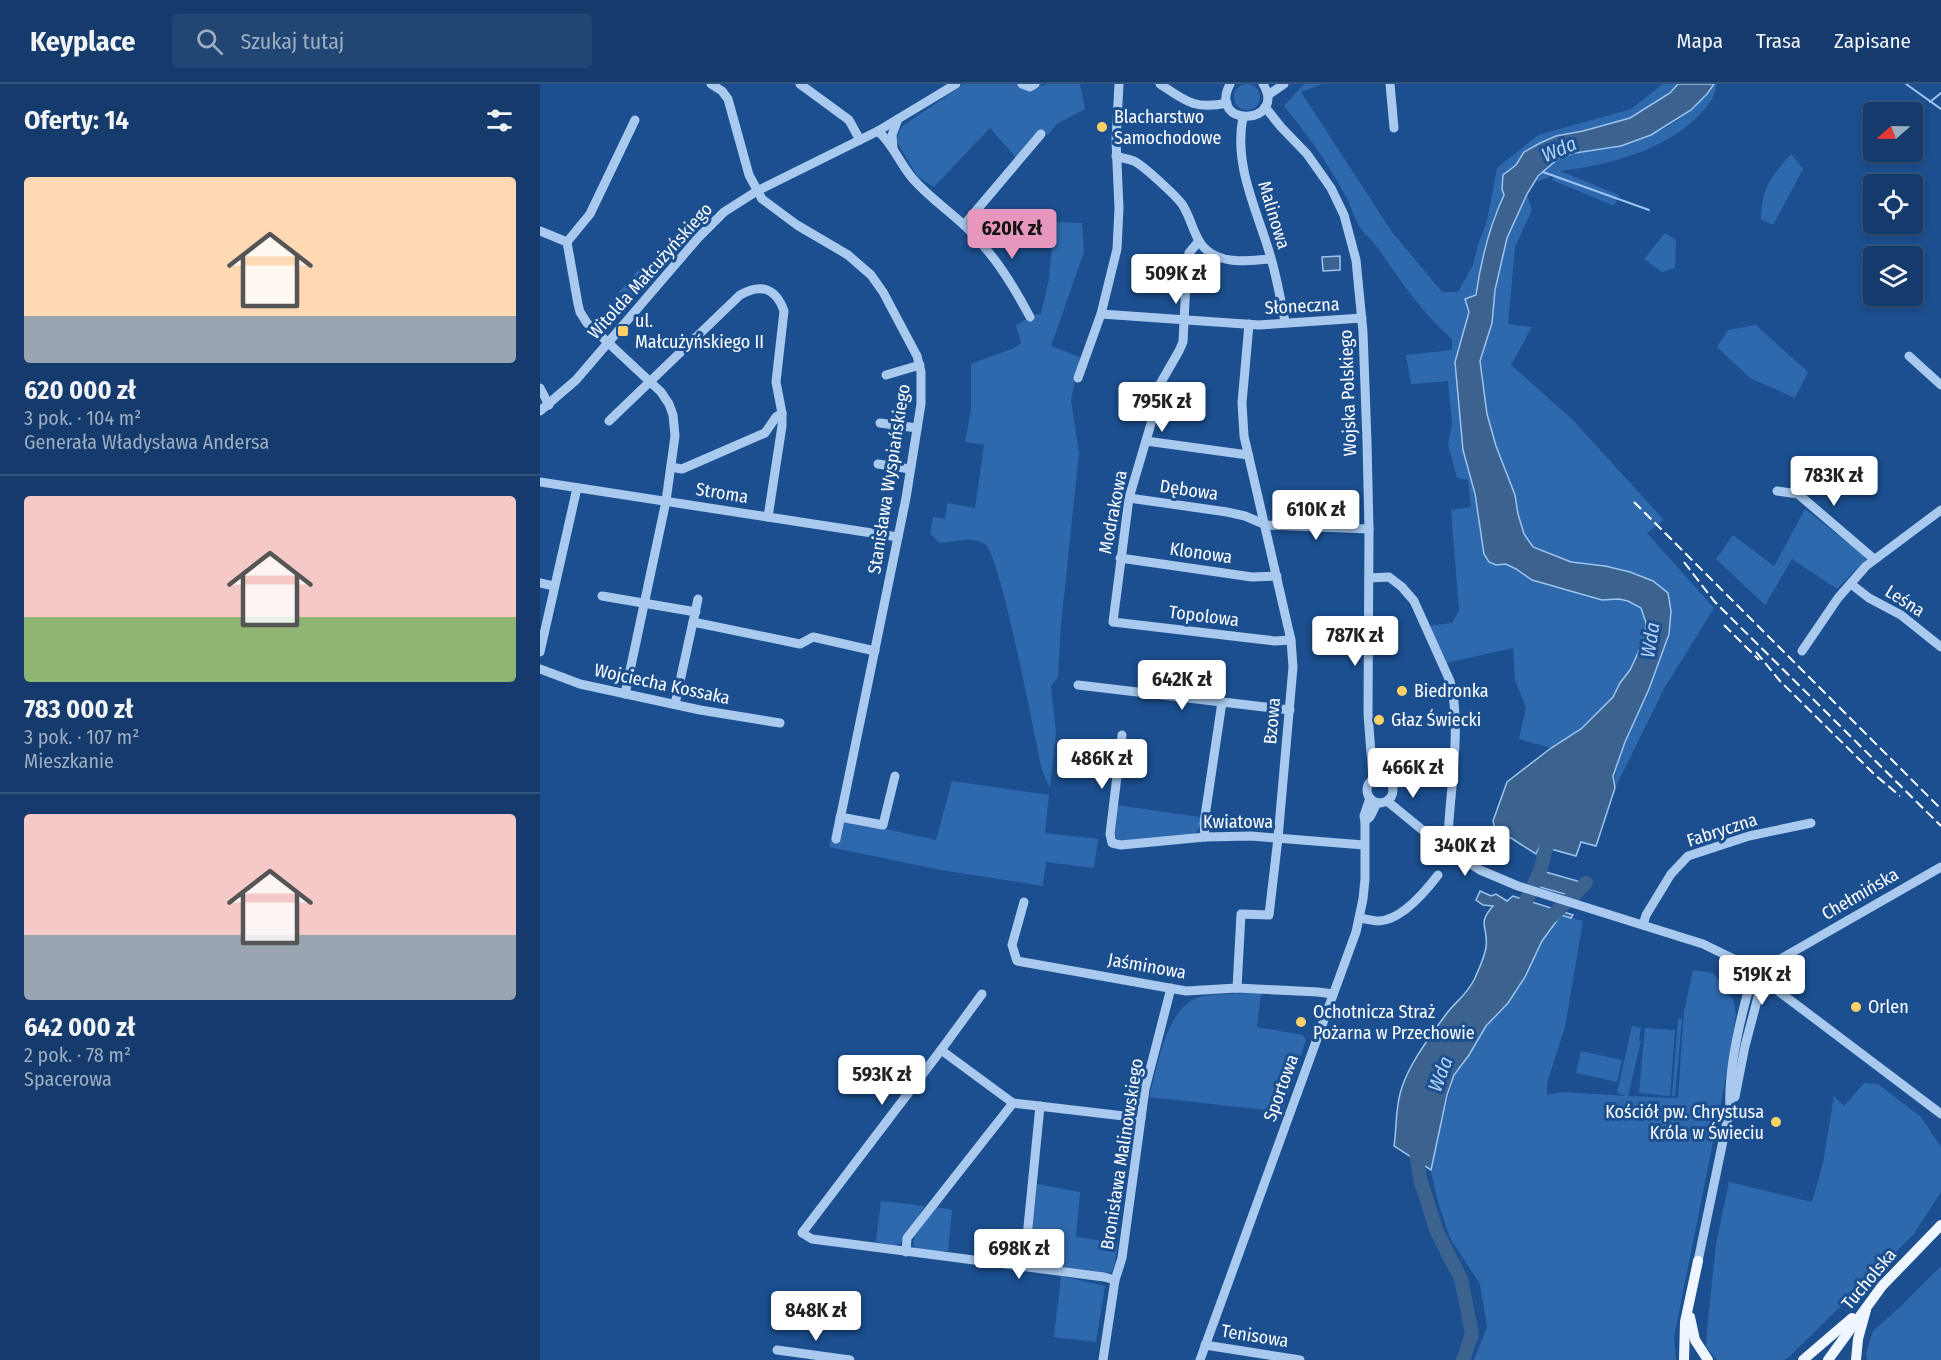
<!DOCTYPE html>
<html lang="pl">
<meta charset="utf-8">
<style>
body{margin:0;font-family:"Fira Sans Condensed",sans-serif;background:#214673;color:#f1f3f6;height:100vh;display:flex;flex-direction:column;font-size:22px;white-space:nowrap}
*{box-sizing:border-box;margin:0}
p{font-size:20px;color:#9dadc1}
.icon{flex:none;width:33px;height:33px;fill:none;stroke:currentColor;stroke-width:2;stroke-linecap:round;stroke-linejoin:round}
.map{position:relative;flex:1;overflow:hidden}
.drawer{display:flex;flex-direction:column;background:#143b6b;width:540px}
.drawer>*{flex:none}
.needle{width:39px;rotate:250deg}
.fabs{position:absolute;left:1323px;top:18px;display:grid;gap:12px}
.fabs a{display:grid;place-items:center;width:60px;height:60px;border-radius:6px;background:#143b6b;box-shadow:0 3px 9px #0003,0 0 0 2px #33557e;font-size:30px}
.price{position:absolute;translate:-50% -51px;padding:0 14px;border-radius:6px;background:#fff;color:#222;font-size:20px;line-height:39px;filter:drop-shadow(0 2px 3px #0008)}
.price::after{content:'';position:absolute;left:50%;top:36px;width:18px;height:14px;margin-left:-9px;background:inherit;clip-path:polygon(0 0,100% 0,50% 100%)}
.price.on{background:#e797bd;color:#111}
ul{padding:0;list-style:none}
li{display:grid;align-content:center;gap:12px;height:318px;padding:0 24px}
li+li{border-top:2px solid #33557e}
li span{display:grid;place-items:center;height:186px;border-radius:6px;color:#555}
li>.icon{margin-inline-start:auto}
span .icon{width:108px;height:108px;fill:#fffc;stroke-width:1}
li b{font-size:26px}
h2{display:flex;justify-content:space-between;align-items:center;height:72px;padding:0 24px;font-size:26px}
header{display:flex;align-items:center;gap:36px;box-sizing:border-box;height:84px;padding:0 30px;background:#143b6b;border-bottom:2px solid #33557e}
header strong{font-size:28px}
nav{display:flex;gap:33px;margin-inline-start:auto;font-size:21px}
.search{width:420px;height:54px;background:#214673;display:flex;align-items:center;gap:15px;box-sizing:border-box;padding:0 21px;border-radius:6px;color:#9dadc1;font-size:22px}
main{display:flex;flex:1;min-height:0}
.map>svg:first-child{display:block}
.green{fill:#2e69ad}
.water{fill:#3c6290;stroke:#9cc4f0;stroke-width:1.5}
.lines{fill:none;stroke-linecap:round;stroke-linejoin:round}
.stream{stroke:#9cc4f0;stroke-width:2}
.river{stroke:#3c6290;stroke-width:14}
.minor{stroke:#a9c9ee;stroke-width:9}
.major{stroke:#f0f6ff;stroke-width:10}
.rail{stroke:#fff;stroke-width:2;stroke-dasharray:10 4.5;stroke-linecap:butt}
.poi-dot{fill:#ffd166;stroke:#1b4f8f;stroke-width:2}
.labels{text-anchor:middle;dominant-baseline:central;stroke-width:6;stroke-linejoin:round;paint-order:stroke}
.poi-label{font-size:18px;fill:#fff;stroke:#1b4f8f;text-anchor:start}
.street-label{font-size:18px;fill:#fff;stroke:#1b4f8f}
.water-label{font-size:20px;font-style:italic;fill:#b5d3f5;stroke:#1b4f8f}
</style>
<header>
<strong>Keyplace</strong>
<div class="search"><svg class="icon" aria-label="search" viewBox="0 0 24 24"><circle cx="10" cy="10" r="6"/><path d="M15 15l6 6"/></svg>Szukaj tutaj</div>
<nav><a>Mapa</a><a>Trasa</a><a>Zapisane</a></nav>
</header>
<main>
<section class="drawer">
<h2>Oferty: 14<svg class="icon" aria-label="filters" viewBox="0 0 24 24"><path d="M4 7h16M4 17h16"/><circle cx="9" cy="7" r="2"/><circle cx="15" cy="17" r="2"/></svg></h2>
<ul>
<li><span style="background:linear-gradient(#ffd9b3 75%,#9aa5b1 0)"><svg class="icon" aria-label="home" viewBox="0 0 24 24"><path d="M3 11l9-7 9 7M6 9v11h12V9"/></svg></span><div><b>620 000 zł</b><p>3 pok. · 104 m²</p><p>Generała Władysława Andersa</p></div></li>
<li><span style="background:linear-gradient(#f6c9c9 65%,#8fb573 0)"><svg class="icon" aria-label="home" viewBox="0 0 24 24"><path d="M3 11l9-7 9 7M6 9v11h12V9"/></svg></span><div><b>783 000 zł</b><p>3 pok. · 107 m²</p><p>Mieszkanie</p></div></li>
<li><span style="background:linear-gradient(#f6c9c9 65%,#9aa5b1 0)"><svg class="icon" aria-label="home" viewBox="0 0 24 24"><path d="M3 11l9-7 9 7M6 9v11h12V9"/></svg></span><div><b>642 000 zł</b><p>2 pok. · 78 m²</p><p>Spacerowa</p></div></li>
</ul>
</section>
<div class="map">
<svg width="1401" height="1276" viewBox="0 0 1401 1276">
<rect width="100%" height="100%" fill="#1b4f8f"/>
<g class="green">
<polygon points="424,0 501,0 502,2 508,0 540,0 545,25 517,40 508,51 501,46 476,74 450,44 394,103 377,92 356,56 360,45 364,41"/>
<path d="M764 0H782L761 8 852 148 902 208H918L933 181 938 161 947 137 957 84 998 51 1091 25 1123 0H1138L1130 9 1090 34 1043 47 1016 52 1000 59 984 68 976 81 963 91 964 111 954 132 944 166 936 212 925 216 929 228 915 278 929 386 938 433 942 446 956 481 966 480 976 485 992 496 1062 516 1079 515 1088 517 1101 524 1106 539 1104 556 1090 586 1080 599 1073 613 1041 645 1011 664 979 655 986 624 975 596 973 564 906 579 889 542 912 539 919 526 911 426 931 423 928 396 917 394 908 360 912 340 908 297 871 300 866 271 912 266V255C878 225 860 195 834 159 831 155 825 151 822 146 814 135 811 121 804 109 787 78 767 50 744 22Z"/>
<path d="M1174 0H1177C1175 6 1174 13 1171 17 1139 63 1072 81 1020 87L1079 111 1074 122 1012 96 1015 91 995 98C1016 63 1048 71 1082 62 1117 52 1153 31 1174 0Z"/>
<circle cx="707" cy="13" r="13"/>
<path d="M1251 70 1263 85 1233 141 1221 135C1222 102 1231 94 1251 70Z"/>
<path d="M987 110 992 126 975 163 968 240 992 243 971 281 1031 334 1124 436 1107 449 1174 524 1125 603 1075 704C1071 675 1096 635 1108 608 1116 589 1122 569 1129 550L1065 482 1031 478 993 463 984 450 978 430 975 411 956 362 947 330 940 277 952 239 955 206 967 154Z"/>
<path d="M514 138 542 139 544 168 511 262 540 273 531 316 539 369 521 541 518 593 511 602 516 649 510 704 502 686C495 655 461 472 445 460 434 452 412 458 399 459L390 449 393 433 405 435 407 419 435 424 444 361 425 358 431 326V280L474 264 481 259 476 241 496 230H501L509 195Z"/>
<polygon points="1125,149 1136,156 1135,184 1122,188 1104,175"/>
<polygon points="98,186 108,196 90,217 79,208"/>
<polygon points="1216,241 1268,288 1255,314 1210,294 1177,263 1188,246"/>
<polygon points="1265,425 1327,474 1297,505 1252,475 1225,521 1176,475 1193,451 1234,482"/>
<polygon points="412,697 509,711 505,749 558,755 554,784 506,778 503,802 401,786 289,763 295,734 396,756"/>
<polygon points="577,721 660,733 659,745 653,751 580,757 574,750"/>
<polygon points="1022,831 1043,837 1025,943 1007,999 1007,1011 1022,1008 1087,1012 1077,1009 1092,942 1101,944 1099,957 1101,957 1088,1012 1138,1014 1144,927 1153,886 1173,889 1193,915 1196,931 1183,1008 1134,1253 1136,1276 934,1276 947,1243 940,1200 910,1154 898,1118 891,1088 898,1052 914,991 929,971 946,942 968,919 985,893 1002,857"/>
<path d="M721 909 717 943 763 951 766 956 742 1028 609 1013C618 983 626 918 664 912 683 909 703 910 721 909Z"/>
<polygon points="1138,935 1142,935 1135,1012 1132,1012"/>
<polygon points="1105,944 1135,946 1130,1012 1099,1009"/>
<polygon points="1041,967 1082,976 1077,998 1036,989"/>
<polygon points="1324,999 1338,1000 1381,1033 1401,1063 1401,1108 1373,1151 1249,1273 1244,1276 1177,1276 1166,1263 1167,1245 1176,1160 1189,1098 1272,1118 1283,1079 1294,1012 1304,1022"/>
<polygon points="497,1100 540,1108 536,1153 578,1159 574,1183 571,1189 488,1179"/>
<polygon points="341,1117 385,1122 360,1160 353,1161 336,1158"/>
<path d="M397 1123 412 1126 408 1167C401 1167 391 1169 384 1168 357 1163 390 1132 397 1123Z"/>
<path d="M440 1148 483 1155C482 1159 483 1166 481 1170 477 1180 447 1171 438 1169Z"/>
<polygon points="1401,1182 1401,1276 1327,1276 1326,1270 1333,1247 1362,1221"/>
<polygon points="521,1192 565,1202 556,1258 514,1253"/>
</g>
<g class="water">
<path d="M1138 0H1174L1167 10 1151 26 1111 51 1081 62 1035 69 1019 74 998 92 987 110 967 154 955 206 952 239 940 277 947 330 956 362 975 411 978 430 984 450 993 463 1031 478 1065 482 1090 488 1113 497 1128 509 1131 527 1129 550 1109 605 1085 658 1073 692 1075 704 1056 762 1041 758 1036 772 1000 762 996 770 971 754 956 749 953 737 967 698 1011 664 1041 645 1073 613 1080 599 1090 586 1104 556 1106 539 1101 524 1088 517 1079 515 1062 516 992 496 976 485 966 480 956 481 949 478 944 470 935 410 923 366 915 278 929 228 925 215 936 211C941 176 949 143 964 111L962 105 963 91 976 81 984 68 1000 59 1016 52 1043 47 1090 34 1130 9Z"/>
<polygon points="800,172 800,186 783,187 782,173"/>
<polygon points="995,785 1048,800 1046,807 1039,814 989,800"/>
<path d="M940 807 951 812 956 810 967 817 973 812 1033 831 1031 834 1021 831 1002 857 985 893 968 919 946 942 929 971 914 991 907 1011 891 1086 854 1062C857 1043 855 1022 862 1003 870 979 889 954 904 933 915 917 926 913 935 894 939 885 944 874 946 864 949 842 936 841 953 822L943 821 936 816Z"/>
</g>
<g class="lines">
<g class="stream">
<polyline points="1366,0 1401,25"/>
<polyline points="1390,18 1401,9"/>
<polyline points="1003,88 1109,126"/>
</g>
<g class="river">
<polyline points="979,832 1000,787 1006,764 1014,748"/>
<polyline points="1003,835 1012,832 1046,799"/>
<polyline points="875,1059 880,1095 897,1148 921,1195 932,1250 923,1276"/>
</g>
<g class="minor">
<polyline points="171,0 182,7 188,15 209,91 222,115 257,141 308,171 331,191 343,208 377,272 381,288 381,320 366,414 296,755"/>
<polyline points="260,0 309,36 320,56"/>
<polyline points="482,0 490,3 495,0"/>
<path d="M620 0C645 17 655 26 687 19"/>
<path d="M690 0C667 45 748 41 723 0"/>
<polyline points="850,0 854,44"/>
<polyline points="728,11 744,0"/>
<polyline points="725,23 741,43 767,70 791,104 804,131 816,176 823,248 827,358 829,445 828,630 833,695"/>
<path d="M703 33C693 82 718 128 731 174 737 195 741 217 745 238"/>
<path d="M338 47C353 60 360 80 373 95 389 113 408 126 425 142 453 169 472 199 490 233"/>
<polyline points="353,64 352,51 358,35"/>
<path d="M576 72C581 74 588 75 594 77 604 82 635 111 642 120 654 138 654 163 676 172 694 180 713 176 731 175"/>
<polyline points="424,141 501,50"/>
<polyline points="0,147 27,158"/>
<polyline points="659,157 649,169 647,177 643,258 639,267 616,307 615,326 589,414 573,538 735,557 751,556"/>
<polyline points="27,158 38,220 40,228 47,239 121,308 129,320 133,331 135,352 126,417 85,610"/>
<polyline points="27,158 50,130 95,36"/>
<polyline points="561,230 719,241 822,234"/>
<polyline points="1369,272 1401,301"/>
<polyline points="346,291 380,281"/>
<polyline points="538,294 561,230 577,165 579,124 576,57 579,0"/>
<polyline points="0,304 9,321"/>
<polyline points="0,327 36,296 158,154 184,128 217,107 338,47 416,0"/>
<path d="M69 337 200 211C221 199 236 204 244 227L236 298 242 329V342L228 433"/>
<polyline points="340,339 377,344"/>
<polyline points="606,357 708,371"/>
<polyline points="338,380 370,385"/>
<polyline points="131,383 142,385 225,349 236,333 242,329"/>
<polyline points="0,398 358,453"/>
<polyline points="1237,407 1258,410 1334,475"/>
<polyline points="589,414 687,428 705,432 726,441 829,445"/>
<polyline points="580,474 712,493 737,492"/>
<path d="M829 494 849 493 862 503 874 517 910 597C921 636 912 695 909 737L908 755 902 762"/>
<polyline points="0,499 14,502"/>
<polyline points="1311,500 1329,514 1361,531 1401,563"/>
<polyline points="62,512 156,528"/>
<polyline points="153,538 260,560 273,553 335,567"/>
<polyline points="1262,567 1298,514 1326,482 1401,426"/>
<polyline points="0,568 37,404"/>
<polyline points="0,585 40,600 160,626 240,639"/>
<polyline points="538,601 750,626"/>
<polyline points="135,620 158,515"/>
<polyline points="582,651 570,750 572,759 581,761 665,753 711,752 824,761"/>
<circle cx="840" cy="706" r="13"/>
<polyline points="847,717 902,762 940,786 978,802 1163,860 1198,877 1208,885"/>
<polyline points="300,733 343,741 355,692"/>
<polyline points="825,737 830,733 837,719"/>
<polyline points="665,753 664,739 682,618"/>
<polyline points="484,818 472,861 477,877 646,907 697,904 778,908 793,910"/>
<path d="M820 834C826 835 833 837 839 837 861 836 885 808 898 791"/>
<polyline points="1103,841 1106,831 1131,790 1148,772 1209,752 1271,739"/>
<circle cx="1221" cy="893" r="15"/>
<polyline points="1230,881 1401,783"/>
<polyline points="1233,903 1401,1030"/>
<polyline points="697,904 701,830 729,831 738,754 753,583 751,556 704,352 702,319 709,240"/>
<polyline points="442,910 401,966 262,1149 272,1155 564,1193 575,1196"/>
<polyline points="401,966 473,1019 601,1034"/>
<polyline points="1195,1013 1205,962 1219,909"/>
<polyline points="366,1168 367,1154 473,1019"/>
<path d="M1158 1177 1190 1023C1188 985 1199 940 1209 904"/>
<polyline points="484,1183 500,1022"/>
<polyline points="665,1261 760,1276"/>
<polyline points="237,1266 310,1276"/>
<polyline points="563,1276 575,1196 582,1174 605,1005 631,904"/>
<polyline points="660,1276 816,848 823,815 825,795 825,737 824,732 830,714"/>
</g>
<g class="major">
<polyline points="1150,1233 1155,1256 1168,1276"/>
<polyline points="1144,1276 1145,1238 1158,1177"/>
<polyline points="1263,1276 1312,1234"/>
<polyline points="1288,1276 1342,1202 1401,1141"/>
<polyline points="1316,1276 1318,1255 1326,1226"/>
</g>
<g class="rail">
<polyline points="1094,418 1401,725"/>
<polyline points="1144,478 1174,517 1401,742"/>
<polyline points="1184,541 1219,576"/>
<polyline points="1216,568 1240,597 1334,690 1360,712"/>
</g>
</g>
<g class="poi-dot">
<circle cx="562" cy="43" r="6"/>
<rect x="77" y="241" width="12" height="12" rx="3"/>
<circle cx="862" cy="607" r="6"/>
<circle cx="839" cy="636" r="6"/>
<circle cx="1316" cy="923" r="6"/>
<circle cx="761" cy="938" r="6"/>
<circle cx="1236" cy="1038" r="6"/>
</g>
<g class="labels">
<g class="poi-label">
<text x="574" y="33">Blacharstwo<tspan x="574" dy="21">Samochodowe</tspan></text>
<text x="95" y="237">ul.<tspan x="95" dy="21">Małcużyńskiego II</tspan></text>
<text x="874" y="607">Biedronka</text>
<text x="851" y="636">Głaz Świecki</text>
<text x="1328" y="923">Orlen</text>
<text x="773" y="928">Ochotnicza Straż<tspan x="773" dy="21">Pożarna w Przechowie</tspan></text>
<text x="1224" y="1028" text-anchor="end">Kościół pw. Chrystusa<tspan x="1224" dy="21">Króla w Świeciu</tspan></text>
</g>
<g class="street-label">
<text transform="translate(734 131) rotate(73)">Malinowa</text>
<text transform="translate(110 187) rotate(-48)">Witolda Małcużyńskiego</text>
<text transform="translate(762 222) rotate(-3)">Słoneczna</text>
<text transform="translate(808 309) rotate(-92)">Wojska Polskiego</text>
<text transform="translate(349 395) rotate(-81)">Stanisława Wyspiańskiego</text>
<text transform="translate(649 406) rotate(8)">Dębowa</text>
<text transform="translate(182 409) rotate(9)">Stroma</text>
<text transform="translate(573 428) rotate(-79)">Modrakowa</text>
<text transform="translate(661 469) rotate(8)">Klonowa</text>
<text transform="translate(1365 517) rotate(32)">Leśna</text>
<text transform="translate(664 532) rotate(7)">Topolowa</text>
<text transform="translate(122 600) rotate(12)">Wojciecha Kossaka</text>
<text transform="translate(732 637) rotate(-85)">Bzowa</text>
<text x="698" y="738">Kwiatowa</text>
<text transform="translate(1182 746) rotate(-18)">Fabryczna</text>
<text transform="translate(1320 810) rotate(-30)">Chełmińska</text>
<text transform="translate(607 882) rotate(10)">Jaśminowa</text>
<text transform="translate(741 1004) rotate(-70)">Sportowa</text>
<text transform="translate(582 1070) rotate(-81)">Bronisława Malinowskiego</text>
<text transform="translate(1329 1195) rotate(-50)">Tucholska</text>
<text transform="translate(715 1252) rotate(9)">Tenisowa</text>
</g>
<g class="water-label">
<text transform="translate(1019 65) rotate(-23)">Wda</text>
<text transform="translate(1110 556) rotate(-81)">Wda</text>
<text transform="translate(900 990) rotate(-69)">Wda</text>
</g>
</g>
</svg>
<div class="fabs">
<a><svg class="needle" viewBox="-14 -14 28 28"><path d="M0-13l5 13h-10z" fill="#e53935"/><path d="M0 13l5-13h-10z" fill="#9dadc1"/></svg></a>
<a><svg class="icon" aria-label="locate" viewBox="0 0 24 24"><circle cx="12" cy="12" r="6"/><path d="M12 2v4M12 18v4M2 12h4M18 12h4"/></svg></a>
<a><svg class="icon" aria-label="layers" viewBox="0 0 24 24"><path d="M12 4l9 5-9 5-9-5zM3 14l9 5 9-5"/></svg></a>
</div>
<b class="price on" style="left:472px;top:176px">620K zł</b>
<b class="price" style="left:636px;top:221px">509K zł</b>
<b class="price" style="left:622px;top:349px">795K zł</b>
<b class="price" style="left:1294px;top:423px">783K zł</b>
<b class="price" style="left:776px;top:457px">610K zł</b>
<b class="price" style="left:815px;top:583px">787K zł</b>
<b class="price" style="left:642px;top:627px">642K zł</b>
<b class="price" style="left:562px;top:706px">486K zł</b>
<b class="price" style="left:873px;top:715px">466K zł</b>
<b class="price" style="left:925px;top:793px">340K zł</b>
<b class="price" style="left:1222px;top:922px">519K zł</b>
<b class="price" style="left:342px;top:1022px">593K zł</b>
<b class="price" style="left:479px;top:1196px">698K zł</b>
<b class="price" style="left:276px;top:1258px">848K zł</b>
</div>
</main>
